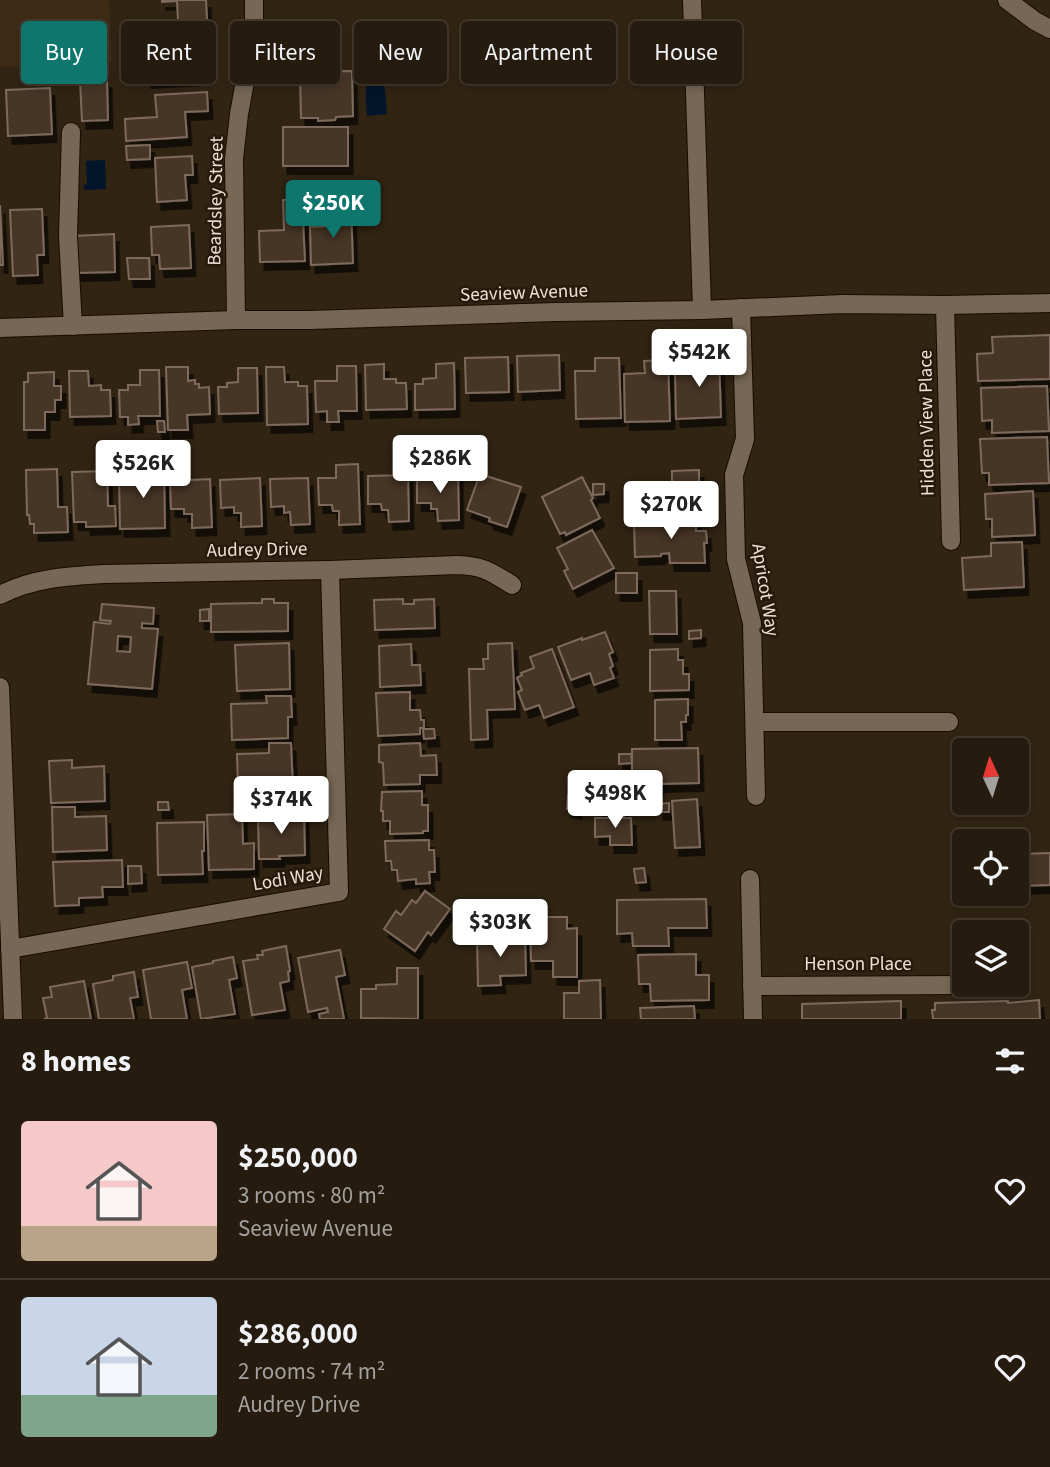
<!DOCTYPE html>
<meta charset="utf-8">
<style>
body{margin:0;font-family:"Source Sans 3",sans-serif;background:#31281c;color:#f1f3f6;height:100vh;display:flex;flex-direction:column;font-size:26px;white-space:nowrap}
*{box-sizing:border-box;margin:0}
p{font-size:23px;color:#a3a19e}
.icon{flex:none;width:38px;height:38px;fill:none;stroke:currentColor;stroke-width:2;stroke-linecap:round;stroke-linejoin:round}
.map{position:relative;height:1019px;overflow:hidden}
.side{display:flex;flex-direction:column;background:#251b0e;flex:1}
.side>*{flex:none}
.hud{position:absolute;left:21px;top:21px;width:1008px;height:63px;display:flex;gap:14px}
.needle{width:46px;rotate:356deg}
.tools{position:absolute;left:952px;top:738px;display:grid;gap:14px}
.tools a{display:grid;place-items:center;width:77px;height:77px;border-radius:7px;background:#251b0e;box-shadow:0 4px 10px #0003,0 0 0 2px #42392e;font-size:35px}
.price{position:absolute;translate:-50% -60px;padding:0 16px;border-radius:7px;background:#fff;color:#222;font-size:23px;line-height:46px;filter:drop-shadow(0 2px 4px #0008)}
.price::after{content:'';position:absolute;left:50%;top:42px;width:21px;height:16px;margin-left:-10px;background:inherit;clip-path:polygon(0 0,100% 0,50% 100%)}
.price.on{background:#0f766e;color:#fff}
ul{padding:0;list-style:none}
li{display:flex;align-items:center;gap:21px;height:175px;padding:0 21px}
li+li{border-top:2px solid #42392e}
li span{display:grid;place-items:center;flex:none;width:196px;height:140px;border-radius:7px;color:#555}
li>.icon{margin-inline-start:auto}
span .icon{width:84px;height:84px;fill:#fffc;stroke-width:1}
li b{font-size:30px}
h2{display:flex;justify-content:space-between;align-items:center;height:84px;padding:0 21px;font-size:30px}
.tag{padding:0 24px;border-radius:7px;background:#251b0e;box-shadow:0 4px 10px #0003,0 0 0 2px #42392e;font-size:24px;line-height:63px}
.tag.on{background:#0f766e;color:#fff}
.map>svg:first-child{display:block}
.built{fill:#3d2b15}
.water{fill:#02152a}
.building{fill:#473627;stroke:#7e6a5b;stroke-width:2;fill-rule:evenodd;filter:url(#shadow)}
.lines{fill:none;stroke-linecap:round;stroke-linejoin:round}
.minor-casing{stroke:#190c01;stroke-width:20}
.minor{stroke:#776754;stroke-width:18}
.labels{text-anchor:middle;dominant-baseline:central;stroke-width:5;stroke-linejoin:round;paint-order:stroke}
.street-label{font-size:19px;fill:#ebe1d7;stroke:#271a0a}
</style>
<div class="map">
<svg width="1050" height="1019" viewBox="0 0 1050 1019">
<defs>
<filter id="shadow"><feDropShadow dx="4.5" dy="8" stdDeviation="0" flood-color="#0009"/></filter>
</defs>
<rect width="100%" height="100%" fill="#312413"/>
<polygon class="built" points="0,0 109,0 112,62 0,67"/>
<g class="water">
<path d="M373 77 384 81 387 114 367 116C367 103 362 84 373 77Z"/>
<polygon points="105,160 106,189 84,190 84,185 87,184 86,161"/>
</g>
<g class="building">
<polygon points="162,0 206,0 207,20 178,21 177,1 162,2"/>
<polygon points="199,35 202,77 147,80 146,61 160,60 159,37"/>
<polygon points="352,71 353,116 336,117 335,120 318,121 318,118 301,118 300,72"/>
<polygon points="107,80 108,120 82,121 80,81"/>
<polygon points="50,88 52,134 8,136 6,90"/>
<polygon points="207,92 208,111 185,112 187,137 126,141 125,119 157,117 155,95"/>
<rect x="283" y="127" width="65" height="39"/>
<polygon points="150,145 150,159 127,160 126,146"/>
<polygon points="192,156 193,175 185,175 187,200 157,202 155,158"/>
<polygon points="283,200 302,200 305,261 260,262 259,231 284,230"/>
<polygon points="0,205 3,265 0,265"/>
<polygon points="351,206 353,263 311,265 310,227 333,226 332,207"/>
<polygon points="42,209 44,255 37,255 38,275 13,276 10,210"/>
<polygon points="189,225 191,268 160,269 159,255 152,255 151,227"/>
<polygon points="114,234 115,272 76,273 74,236"/>
<polygon points="127,258 149,258 150,279 129,279"/>
<polygon points="1050,335 1050,379 978,381 977,354 993,353 992,337"/>
<polygon points="559,355 560,390 518,392 517,356"/>
<polygon points="719,355 721,417 676,419 675,369 695,368 695,356"/>
<polygon points="508,357 509,392 466,393 465,358"/>
<polygon points="595,358 619,358 621,418 576,419 575,371 595,371"/>
<polygon points="668,360 670,421 625,422 624,374 645,373 644,361"/>
<polygon points="454,363 455,409 415,410 415,384 423,384 423,379 436,378 436,364"/>
<polygon points="384,364 384,379 396,379 396,383 406,383 407,409 366,410 365,365"/>
<polygon points="337,366 356,366 357,411 338,411 339,422 327,422 327,411 316,412 315,381 337,381"/>
<polygon points="166,367 188,367 188,381 195,380 195,384 199,384 199,388 209,387 210,414 187,415 188,430 168,430"/>
<polygon points="266,367 284,367 285,382 298,382 298,386 307,386 308,424 267,425"/>
<polygon points="238,368 257,368 258,413 219,414 218,387 227,387 227,383 238,382"/>
<polygon points="140,370 159,370 160,416 138,416 139,424 128,425 128,417 120,417 119,390 128,390 128,385 140,385"/>
<polygon points="69,371 88,371 89,386 101,385 101,390 110,390 111,416 70,417"/>
<polygon points="54,372 54,386 61,386 61,400 55,400 55,412 45,412 45,430 24,430 24,382 28,382 28,373"/>
<polygon points="1047,386 1049,431 992,433 992,420 982,421 981,388"/>
<polygon points="157,421 164,421 165,432 158,432"/>
<polygon points="1047,437 1049,483 989,485 989,473 982,473 980,439"/>
<polygon points="166,450 181,450 181,462 166,463"/>
<polygon points="358,464 360,524 339,525 339,511 333,511 332,505 319,505 318,478 336,478 336,465"/>
<polygon points="152,465 164,465 165,528 120,529 119,476 152,475"/>
<polygon points="57,469 58,507 67,507 68,532 34,533 34,524 30,524 29,515 27,515 26,470"/>
<polygon points="699,470 699,504 685,505 685,514 641,514 641,483 672,482 672,471"/>
<polygon points="107,471 108,506 115,506 116,526 86,527 86,522 74,522 72,472"/>
<polygon points="458,474 459,520 438,521 437,509 431,509 431,503 417,503 417,476"/>
<polygon points="480,474 521,487 507,527 489,521 490,518 467,510"/>
<polygon points="408,475 409,521 389,522 388,510 382,510 381,504 368,504 368,476"/>
<polygon points="582,477 593,498 591,500 600,518 566,535 565,532 560,534 542,497"/>
<polygon points="260,478 262,526 241,527 241,513 234,513 234,507 221,508 220,480"/>
<polygon points="308,478 310,524 291,525 290,512 284,513 284,506 271,507 270,479"/>
<polygon points="210,479 212,527 192,528 192,514 184,514 184,509 171,509 170,481"/>
<polygon points="593,484 604,484 604,494 593,495"/>
<polygon points="1033,491 1035,535 992,537 992,519 986,519 985,494"/>
<polygon points="696,521 696,531 706,531 707,543 704,543 705,563 670,563 669,553 661,554 661,556 635,557 634,522"/>
<polygon points="592,530 614,568 573,589 564,571 568,569 557,548"/>
<polygon points="1022,542 1024,587 964,590 962,558 991,556 991,543"/>
<rect x="616" y="573" width="21" height="20"/>
<polygon points="649,591 676,591 677,634 650,634"/>
<polygon points="262,599 274,599 274,603 288,603 288,631 211,632 211,604 262,603"/>
<polygon points="403,599 403,604 414,604 414,600 434,599 435,628 375,630 374,600"/>
<path d="M102 604 154 608 153 624 142 623V628L158 629 152 689 88 684 94 622 110 624 111 621 100 620ZM118 636 131 637 130 652 117 651Z"/>
<polygon points="209,609 209,621 200,621 200,610"/>
<polygon points="701,630 701,638 689,639 689,631"/>
<polygon points="605,632 613,652 609,654 613,666 610,668 614,678 594,685 590,673 571,680 558,647 582,638 582,640"/>
<polygon points="289,643 290,689 237,691 235,645"/>
<polygon points="512,643 515,709 487,710 488,739 471,740 469,669 484,669 483,659 488,659 488,644"/>
<polygon points="411,644 412,665 420,665 421,685 380,687 379,646"/>
<polygon points="552,649 574,707 544,718 539,705 525,710 518,692 522,690 517,678 522,675 521,673 534,668 530,657"/>
<polygon points="678,649 678,660 683,660 683,674 689,674 689,690 650,691 650,650"/>
<polygon points="410,692 410,710 420,710 421,720 424,720 424,728 420,728 420,734 378,736 376,693"/>
<polygon points="266,696 291,696 292,717 288,717 288,738 232,740 231,704 267,703"/>
<polygon points="688,699 688,715 686,715 686,722 681,722 682,740 655,740 655,700"/>
<polygon points="423,729 434,729 435,738 424,739"/>
<polygon points="269,743 291,743 293,788 238,788 237,754 269,753"/>
<polygon points="420,743 421,756 436,755 437,775 420,775 420,784 384,785 383,763 379,762 379,745"/>
<polygon points="698,748 699,783 659,784 659,788 632,788 632,749"/>
<polygon points="619,754 631,754 632,763 619,764"/>
<polygon points="72,760 72,768 104,766 105,801 51,803 49,761"/>
<polygon points="422,791 422,805 428,805 428,831 423,831 423,833 390,834 390,821 383,821 383,811 381,811 382,792"/>
<polygon points="568,795 579,796 577,811 567,809"/>
<polygon points="697,799 700,847 675,848 672,801"/>
<polygon points="158,802 168,802 169,810 158,810"/>
<polygon points="669,803 669,812 659,812 659,804"/>
<polygon points="598,804 608,805 607,815 597,814"/>
<polygon points="611,805 624,806 624,816 611,815"/>
<polygon points="52,807 75,807 75,817 106,816 107,850 53,852"/>
<polygon points="304,813 305,855 279,856 280,859 259,859 258,817 274,817 274,814"/>
<polygon points="242,814 243,844 254,843 254,869 209,870 207,815"/>
<polygon points="595,818 631,818 632,845 610,845 610,836 595,837"/>
<polygon points="204,822 204,851 202,851 203,874 158,875 157,823"/>
<polygon points="429,840 429,850 434,850 435,872 429,872 430,883 416,884 416,879 398,881 397,870 392,870 391,861 386,861 385,841"/>
<polygon points="1050,853 1050,885 1020,886 1019,854"/>
<polygon points="122,860 123,887 102,887 103,897 79,898 79,905 55,906 53,862"/>
<polygon points="128,866 141,866 142,883 128,884"/>
<polygon points="644,868 646,882 636,883 634,869"/>
<polygon points="425,891 450,909 431,935 428,932 415,951 384,929 396,911 401,915 412,900 416,903"/>
<polygon points="706,899 707,928 668,928 669,946 633,946 632,933 617,934 617,900"/>
<polygon points="530,917 567,917 567,929 577,928 577,977 553,977 553,961 531,961"/>
<polygon points="525,936 526,975 500,976 501,985 478,986 477,938"/>
<polygon points="286,946 290,971 288,972 289,981 280,983 285,1010 252,1015 243,961 258,959 257,955 263,955 262,951"/>
<polygon points="340,950 345,975 336,977 344,1019 320,1019 319,1014 328,1012 327,1008 308,1012 298,958"/>
<polygon points="696,954 696,975 709,975 709,1000 651,1001 650,984 639,984 638,955"/>
<polygon points="233,957 237,978 229,980 235,1014 201,1019 192,967 213,963 213,961"/>
<polygon points="187,962 192,988 182,990 187,1019 151,1019 143,970"/>
<polygon points="397,968 418,968 418,1019 361,1018 361,989 376,989 376,985 397,984"/>
<polygon points="134,972 138,997 130,998 134,1019 99,1019 93,984 113,980 113,976"/>
<polygon points="600,980 601,1019 564,1019 564,993 579,993 579,981"/>
<polygon points="84,981 91,1019 44,1019 47,1018 43,998 52,997 50,987"/>
<polygon points="1039,1000 1040,1019 933,1019 932,1010 935,1010 935,1003 1008,1001 1008,1003"/>
<polygon points="901,1001 901,1019 802,1019 802,1004"/>
<polygon points="694,1006 695,1019 641,1019 640,1008"/>
</g>
<g class="lines">
<g class="minor-casing">
<g id="minor">
<polyline points="692,0 702,310"/>
<polyline points="1007,0 1035,21 1050,29"/>
<polyline points="71,132 68,236 73,326"/>
<polyline points="945,305 951,541"/>
<polyline points="741,308 745,439 734,475 736,559 752,623 756,796"/>
<polyline points="236,320 234,159 239,114 254,33 254,0"/>
<polyline points="0,328 236,320 310,320 556,312 702,310 843,304 945,305 1050,303"/>
<path d="M0 595C33 578 68 576 104 574L330 570 457 565C483 566 490 571 512 585"/>
<polyline points="0,687 13,1019"/>
<polyline points="755,722 949,722"/>
<polyline points="750,879 753,1019"/>
<polyline points="10,949 339,892 330,570"/>
<polyline points="752,986 964,985"/>
</g>
</g>
<use href="#minor" class="minor"/>
</g>
<g class="labels">
<g class="street-label">
<text transform="translate(216 201) rotate(-89)">Beardsley Street</text>
<text transform="translate(524 293) rotate(-2)">Seaview Avenue</text>
<text transform="translate(927 423) rotate(-91)">Hidden View Place</text>
<text transform="translate(257 550) rotate(-1)">Audrey Drive</text>
<text transform="translate(765 590) rotate(81)">Apricot Way</text>
<text transform="translate(288 879) rotate(-10)">Lodi Way</text>
<text x="858" y="964">Henson Place</text>
</g>
</g>
</svg>
<div class="tools">
<a><svg class="needle" viewBox="-14 -14 28 28"><path d="M0-13l5 13h-10z" fill="#e53935"/><path d="M0 13l5-13h-10z" fill="#a3a19e"/></svg></a>
<a><svg class="icon" aria-label="locate" viewBox="0 0 24 24"><circle cx="12" cy="12" r="6"/><path d="M12 2v4M12 18v4M2 12h4M18 12h4"/></svg></a>
<a><svg class="icon" aria-label="layers" viewBox="0 0 24 24"><path d="M12 4l9 5-9 5-9-5zM3 14l9 5 9-5"/></svg></a>
</div>
<b class="price on" style="left:333px;top:240px">$250K</b>
<b class="price" style="left:699px;top:389px">$542K</b>
<b class="price" style="left:440px;top:495px">$286K</b>
<b class="price" style="left:143px;top:500px">$526K</b>
<b class="price" style="left:671px;top:541px">$270K</b>
<b class="price" style="left:615px;top:830px">$498K</b>
<b class="price" style="left:281px;top:836px">$374K</b>
<b class="price" style="left:500px;top:959px">$303K</b>
<div class="hud">
<a class="tag on">Buy</a>
<a class="tag">Rent</a>
<a class="tag">Filters</a>
<a class="tag">New</a>
<a class="tag">Apartment</a>
<a class="tag">House</a>
</div>
</div>
<section class="side">
<h2>8 homes<svg class="icon" aria-label="filters" viewBox="0 0 24 24"><path d="M4 7h16M4 17h16"/><circle cx="9" cy="7" r="2"/><circle cx="15" cy="17" r="2"/></svg></h2>
<ul>
<li><span style="background:linear-gradient(#f6c9c9 75%,#b9a48a 0)"><svg class="icon" aria-label="home" viewBox="0 0 24 24"><path d="M3 11l9-7 9 7M6 9v11h12V9"/></svg></span><div><b>$250,000</b><p>3 rooms · 80 m²</p><p>Seaview Avenue</p></div><svg class="icon" aria-label="heart" viewBox="0 0 24 24"><path d="M12 20l-8-8c-3-5 5-10 8-4 3-6 11-1 8 4z"/></svg></li>
<li><span style="background:linear-gradient(#c9d6e8 70%,#7fa58c 0)"><svg class="icon" aria-label="home" viewBox="0 0 24 24"><path d="M3 11l9-7 9 7M6 9v11h12V9"/></svg></span><div><b>$286,000</b><p>2 rooms · 74 m²</p><p>Audrey Drive</p></div><svg class="icon" aria-label="heart" viewBox="0 0 24 24"><path d="M12 20l-8-8c-3-5 5-10 8-4 3-6 11-1 8 4z"/></svg></li>
</ul>
</section>
